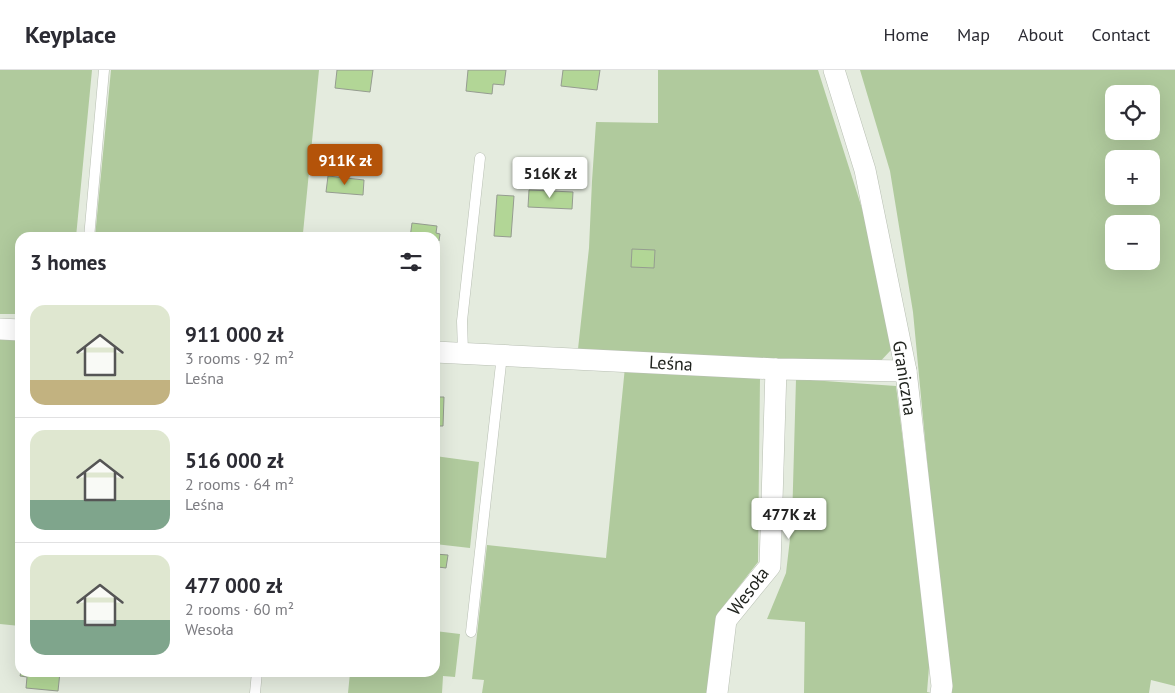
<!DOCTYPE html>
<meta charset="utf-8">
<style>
body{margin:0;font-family:"PT Sans",sans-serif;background:#f7f7f7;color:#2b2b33;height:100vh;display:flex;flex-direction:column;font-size:19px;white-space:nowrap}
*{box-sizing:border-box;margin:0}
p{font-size:16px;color:#7c7c81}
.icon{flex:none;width:28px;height:28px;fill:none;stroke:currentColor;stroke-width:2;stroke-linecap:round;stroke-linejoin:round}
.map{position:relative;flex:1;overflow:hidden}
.sheet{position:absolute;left:15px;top:162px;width:425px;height:445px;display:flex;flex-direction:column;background:#fff;border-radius:15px;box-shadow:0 5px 20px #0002}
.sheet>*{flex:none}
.fabs{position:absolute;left:1105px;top:15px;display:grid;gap:10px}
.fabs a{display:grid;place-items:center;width:55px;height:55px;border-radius:10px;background:#fff;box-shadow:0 5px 20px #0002;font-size:25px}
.price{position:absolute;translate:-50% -42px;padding:0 11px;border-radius:5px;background:#fff;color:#222;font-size:16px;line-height:32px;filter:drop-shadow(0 1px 2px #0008)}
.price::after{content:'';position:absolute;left:50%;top:30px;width:15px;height:11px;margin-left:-8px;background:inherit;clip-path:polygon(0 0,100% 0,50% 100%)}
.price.selected{background:#b45309;color:#fff}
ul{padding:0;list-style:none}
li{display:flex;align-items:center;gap:15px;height:125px;padding:0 15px}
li+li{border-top:1px solid #e1e1e2}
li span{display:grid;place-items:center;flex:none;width:140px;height:100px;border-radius:15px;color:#555}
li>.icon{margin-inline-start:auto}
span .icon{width:60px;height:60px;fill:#fffc;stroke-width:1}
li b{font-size:21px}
h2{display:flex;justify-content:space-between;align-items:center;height:60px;padding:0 15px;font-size:21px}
header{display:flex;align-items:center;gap:30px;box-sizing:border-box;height:70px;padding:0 25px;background:#fff;border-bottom:1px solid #e1e1e2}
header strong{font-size:24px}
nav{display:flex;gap:28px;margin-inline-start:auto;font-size:18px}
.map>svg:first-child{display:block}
.green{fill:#b0ca9d;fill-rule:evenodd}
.building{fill:#b2d696;stroke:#959c90}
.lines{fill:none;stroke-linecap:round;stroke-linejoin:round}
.service-casing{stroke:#b8bfb3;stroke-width:11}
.minor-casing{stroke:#b8bfb3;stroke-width:22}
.service{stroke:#fff;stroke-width:10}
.minor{stroke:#fff;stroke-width:21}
.labels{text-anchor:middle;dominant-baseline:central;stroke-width:5;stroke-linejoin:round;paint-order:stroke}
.street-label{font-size:18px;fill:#21241f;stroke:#fff}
</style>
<header>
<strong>Keyplace</strong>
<nav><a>Home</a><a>Map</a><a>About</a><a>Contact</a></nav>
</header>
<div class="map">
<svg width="1175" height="623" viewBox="0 0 1175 623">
<rect width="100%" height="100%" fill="#e4ebde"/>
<g class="green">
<polygon points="0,0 92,0 76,167 20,168 20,244 0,244"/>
<polygon points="111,0 319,0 303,163 336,167 95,167"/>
<polygon points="658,0 818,0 879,192 891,280 876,296 578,279 589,178 592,111 596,52 658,53"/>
<path d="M860 0H1175V616L1151 610 1149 623H949L913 242 890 101ZM1114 24H1151V61H1114ZM1114 89H1151V126H1114ZM1114 154H1151V191H1114Z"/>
<polygon points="0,264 20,265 20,556 0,554"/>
<polygon points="625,297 760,307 758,492 716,546 707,623 482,623 484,610 472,609 487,475 606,488"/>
<polygon points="796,309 896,316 930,585 927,622 932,623 804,623 805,552 767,549 786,503 792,452"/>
<polygon points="435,386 479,392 470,478 435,474"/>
<polygon points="435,561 460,564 455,607 443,606 442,623 348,623 350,603 435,602"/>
</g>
<g class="building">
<polygon points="337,0 373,0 370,22 335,18"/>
<polygon points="468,0 506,0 504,15 493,14 492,24 466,21"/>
<polygon points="563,0 600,0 597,20 561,16"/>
<polygon points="328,106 364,110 363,125 326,122"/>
<polygon points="529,120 573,122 572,139 528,137"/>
<polygon points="497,125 514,126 511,167 494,166"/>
<polygon points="412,153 437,156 436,163 440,164 439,171 435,171 435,168 410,168"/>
<polygon points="632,179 655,180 654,198 631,197"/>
<polygon points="435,327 444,327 443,356 435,356"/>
<polygon points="435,484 448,485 446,498 438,497 437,506 439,506 437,522 435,522"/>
<polygon points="21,602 60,602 58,621 26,618 27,607 20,606"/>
</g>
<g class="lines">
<g class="service-casing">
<g id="service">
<polyline points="89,168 104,0"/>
<polyline points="463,282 462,251 480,88"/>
<polyline points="471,562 502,285"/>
<polyline points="255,623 257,602"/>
</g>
</g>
<g class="minor-casing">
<g id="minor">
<polyline points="834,0 865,100 906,301 942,616 941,623"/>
<polyline points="0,259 20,260"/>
<polyline points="435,282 776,299 906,301"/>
<polyline points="717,623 726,550 770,496 776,299"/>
</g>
</g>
<use href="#service" class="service"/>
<use href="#minor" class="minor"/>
</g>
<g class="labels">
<g class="street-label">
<text transform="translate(671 293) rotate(3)">Leśna</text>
<text transform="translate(905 308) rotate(81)">Graniczna</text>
<text transform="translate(748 521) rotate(-53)">Wesoła</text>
</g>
</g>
</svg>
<div class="fabs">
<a><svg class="icon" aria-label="locate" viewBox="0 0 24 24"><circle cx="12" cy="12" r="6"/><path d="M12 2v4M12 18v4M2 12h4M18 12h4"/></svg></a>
<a>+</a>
<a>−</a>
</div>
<b class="price selected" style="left:345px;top:116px">911K zł</b>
<b class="price" style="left:550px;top:129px">516K zł</b>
<b class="price" style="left:789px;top:470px">477K zł</b>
<section class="sheet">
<h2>3 homes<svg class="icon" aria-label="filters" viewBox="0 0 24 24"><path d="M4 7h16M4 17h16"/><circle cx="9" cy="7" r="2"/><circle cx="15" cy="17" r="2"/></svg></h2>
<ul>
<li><span style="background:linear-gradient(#dfe7d0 75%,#c2b280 0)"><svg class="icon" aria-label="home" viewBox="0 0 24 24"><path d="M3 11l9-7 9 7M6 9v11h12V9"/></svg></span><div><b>911 000 zł</b><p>3 rooms · 92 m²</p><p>Leśna</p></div></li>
<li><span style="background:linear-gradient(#dfe7d0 70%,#7fa58c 0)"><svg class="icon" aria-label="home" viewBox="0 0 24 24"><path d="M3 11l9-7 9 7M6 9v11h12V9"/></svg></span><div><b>516 000 zł</b><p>2 rooms · 64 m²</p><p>Leśna</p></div></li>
<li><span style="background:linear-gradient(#dfe7d0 65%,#7fa58c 0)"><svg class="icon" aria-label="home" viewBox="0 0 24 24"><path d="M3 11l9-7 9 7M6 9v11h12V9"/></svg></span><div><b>477 000 zł</b><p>2 rooms · 60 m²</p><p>Wesoła</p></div></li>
</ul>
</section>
</div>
